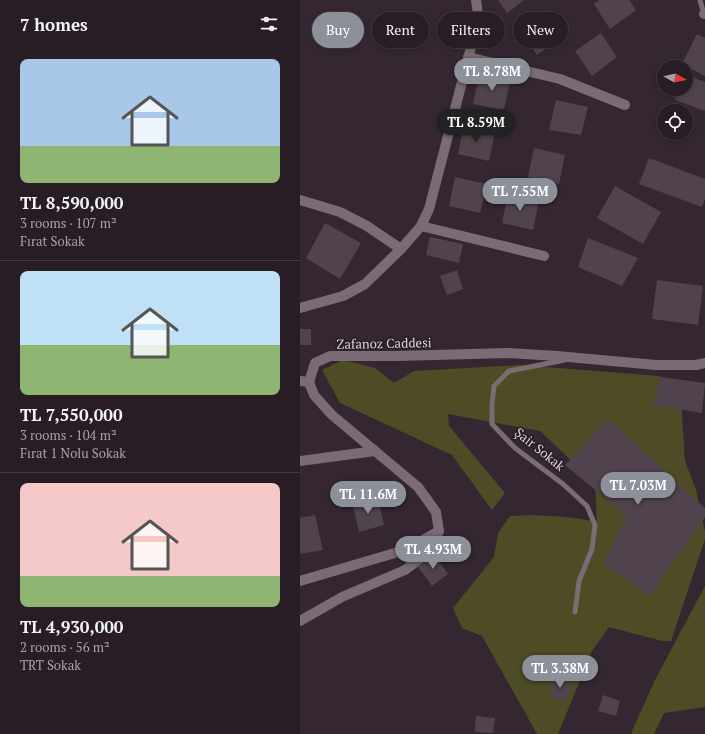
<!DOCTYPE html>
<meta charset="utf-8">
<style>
body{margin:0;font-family:"PT Serif",serif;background:#342a32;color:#f1f3f6;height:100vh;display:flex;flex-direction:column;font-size:15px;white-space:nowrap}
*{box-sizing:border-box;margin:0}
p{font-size:13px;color:#a5a2a7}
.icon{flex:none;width:22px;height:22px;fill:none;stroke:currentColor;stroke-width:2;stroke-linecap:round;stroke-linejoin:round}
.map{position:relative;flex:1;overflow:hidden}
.side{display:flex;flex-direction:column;background:#281d25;width:300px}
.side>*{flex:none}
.banner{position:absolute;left:12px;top:12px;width:333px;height:36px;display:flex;gap:8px}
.needle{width:26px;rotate:98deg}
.controls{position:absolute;left:357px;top:60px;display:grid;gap:8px}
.controls a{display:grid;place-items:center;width:36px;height:36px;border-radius:50%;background:#281d25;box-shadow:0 2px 6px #0003,0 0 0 1px #443b42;font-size:20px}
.price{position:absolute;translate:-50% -34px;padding:0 9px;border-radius:14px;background:#8c9099;color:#fff;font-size:13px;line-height:26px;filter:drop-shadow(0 1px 2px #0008)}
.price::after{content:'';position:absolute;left:50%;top:24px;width:12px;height:9px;margin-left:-6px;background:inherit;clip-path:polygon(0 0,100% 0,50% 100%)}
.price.current{background:#222;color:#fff}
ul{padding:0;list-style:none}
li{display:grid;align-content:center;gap:8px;height:212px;padding:0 20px}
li+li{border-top:1px solid #443b42}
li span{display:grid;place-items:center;height:124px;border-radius:8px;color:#555}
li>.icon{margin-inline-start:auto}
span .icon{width:72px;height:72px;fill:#fffc;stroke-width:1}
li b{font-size:17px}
h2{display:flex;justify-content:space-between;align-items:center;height:48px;padding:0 20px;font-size:17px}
.tag{padding:0 14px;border-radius:18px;background:#281d25;box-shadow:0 2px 6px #0003,0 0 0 1px #443b42;font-size:14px;line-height:36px}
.tag.current{background:#8c9099;color:#fff}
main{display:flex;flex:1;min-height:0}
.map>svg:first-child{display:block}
.green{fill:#4e4c24}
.building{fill:#51434d}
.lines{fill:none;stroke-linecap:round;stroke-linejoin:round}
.lane{stroke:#7a6b75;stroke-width:5}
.street{stroke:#7a6b75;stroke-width:10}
.secondary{stroke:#7a6b75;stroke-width:10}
.labels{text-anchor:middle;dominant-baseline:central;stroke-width:3.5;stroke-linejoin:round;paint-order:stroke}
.street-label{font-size:13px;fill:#dcd3d9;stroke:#2a1e27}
</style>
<main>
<section class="side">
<h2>7 homes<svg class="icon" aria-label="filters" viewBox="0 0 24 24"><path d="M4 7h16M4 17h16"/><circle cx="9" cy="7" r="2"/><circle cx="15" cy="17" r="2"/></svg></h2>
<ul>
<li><span style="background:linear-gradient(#a9c7e8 70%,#8fb573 0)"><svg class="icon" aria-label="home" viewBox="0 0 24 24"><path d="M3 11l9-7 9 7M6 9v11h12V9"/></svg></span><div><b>TL 8,590,000</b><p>3 rooms · 107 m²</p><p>Fırat Sokak</p></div></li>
<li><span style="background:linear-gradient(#bfe0f5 60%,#8fb573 0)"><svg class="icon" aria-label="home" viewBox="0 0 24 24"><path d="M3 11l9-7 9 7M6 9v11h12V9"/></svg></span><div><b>TL 7,550,000</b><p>3 rooms · 104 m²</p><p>Fırat 1 Nolu Sokak</p></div></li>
<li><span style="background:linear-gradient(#f6c9c9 75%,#8fb573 0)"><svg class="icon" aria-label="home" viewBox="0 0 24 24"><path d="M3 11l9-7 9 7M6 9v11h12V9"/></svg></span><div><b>TL 4,930,000</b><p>2 rooms · 56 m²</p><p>TRT Sokak</p></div></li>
</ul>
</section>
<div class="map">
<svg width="405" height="734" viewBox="0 0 405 734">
<rect width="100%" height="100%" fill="#352731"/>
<g class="green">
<path d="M43 360 75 368 94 383 114 371 221 365 359 376 381 400 385 461 396 490 405 531V539L371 641H362L309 627 292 651 258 734H237L182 636 162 628 153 608 194 557 198 533 210 516C240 514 268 516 297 522L295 483 240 431 148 414 149 426 205 493 192 510 152 455 40 403 22 370Z"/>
<polygon points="405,586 405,707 364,713 354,734 332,734 332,731 355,680"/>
</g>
<g class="building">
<polygon points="198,0 224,0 207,13"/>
<polygon points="299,0 329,0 336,10 310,29 294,4"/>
<polygon points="247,12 263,36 237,55 221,30"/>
<polygon points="301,33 317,57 292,76 275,51"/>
<polygon points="397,34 405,38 405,76 382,64"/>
<polygon points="179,75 210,81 204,110 173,104"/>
<polygon points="386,75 405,82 405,111 375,100 378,89 386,89"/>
<polygon points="256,100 288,107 281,135 249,130"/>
<polygon points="164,125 195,132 189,161 158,154"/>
<polygon points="234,148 265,155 259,184 228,177"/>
<polygon points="349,158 405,179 405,199 402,207 339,184"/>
<polygon points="155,177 187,184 180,213 149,206"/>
<polygon points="315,186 361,212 343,244 297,218"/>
<polygon points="208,194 239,201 233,230 202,223"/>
<polygon points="25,223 61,243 40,279 6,258"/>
<polygon points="130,237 163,244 159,263 126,255"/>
<polygon points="288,238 338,258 322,286 278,267"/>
<polygon points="157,270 163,289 147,295 140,276"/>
<polygon points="357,280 403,286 398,325 352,319"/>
<rect x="0" y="329" width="11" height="16"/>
<polygon points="360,377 405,383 402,413 353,405"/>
<polygon points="308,419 405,508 405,517 350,596 303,564 327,516 265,465"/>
<polygon points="78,499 84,525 59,532 53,505"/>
<polygon points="15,515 23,550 0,554 0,518"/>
<polygon points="134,555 148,574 132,586 118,567"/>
<polygon points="252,678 272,681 266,701 250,698"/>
<polygon points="303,695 320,701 316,716 298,711"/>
<polygon points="176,716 195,718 193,733 175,732"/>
</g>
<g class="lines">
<g class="lane">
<polyline points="400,0 404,14"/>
<polyline points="265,360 209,371 194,386 192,405 192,424 215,448 263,484 287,506 295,525 292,549 279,581 275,612"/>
</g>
<g class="street">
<polyline points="404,14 405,14"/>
<polyline points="168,57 260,79 325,105"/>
<polyline points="0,200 40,212 67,226 101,249"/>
<polyline points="121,226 244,256"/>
<polyline points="0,308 43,296 65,284 101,249 121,226 129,209 176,28 178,14 176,0"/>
<polyline points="0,381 9,382"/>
<polyline points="0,461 75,451"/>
<polyline points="0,621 42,597 105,570 129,552 139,531"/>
</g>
<polyline class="secondary" points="0,581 105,550 139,531 136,512 118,487 32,415 14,395 9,382 15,363 30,356 97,356 208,353 257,356 356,365 396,365 405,363"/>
</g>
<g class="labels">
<g class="street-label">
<text transform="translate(84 343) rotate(-1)">Zafanoz Caddesi</text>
<text transform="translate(240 449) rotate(39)">Şair Sokak</text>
</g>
</g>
</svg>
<div class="controls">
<a><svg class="needle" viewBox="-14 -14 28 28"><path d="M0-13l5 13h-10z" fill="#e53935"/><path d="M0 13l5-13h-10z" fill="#a5a2a7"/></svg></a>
<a><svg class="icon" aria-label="locate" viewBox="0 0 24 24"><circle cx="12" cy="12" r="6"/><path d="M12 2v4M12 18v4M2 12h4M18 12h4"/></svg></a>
</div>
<b class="price" style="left:192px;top:92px">TL 8.78M</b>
<b class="price current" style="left:176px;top:143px">TL 8.59M</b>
<b class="price" style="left:220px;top:212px">TL 7.55M</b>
<b class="price" style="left:338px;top:506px">TL 7.03M</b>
<b class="price" style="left:68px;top:515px">TL 11.6M</b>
<b class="price" style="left:133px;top:570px">TL 4.93M</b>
<b class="price" style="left:260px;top:689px">TL 3.38M</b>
<div class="banner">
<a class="tag current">Buy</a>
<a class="tag">Rent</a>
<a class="tag">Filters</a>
<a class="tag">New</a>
</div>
</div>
</main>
